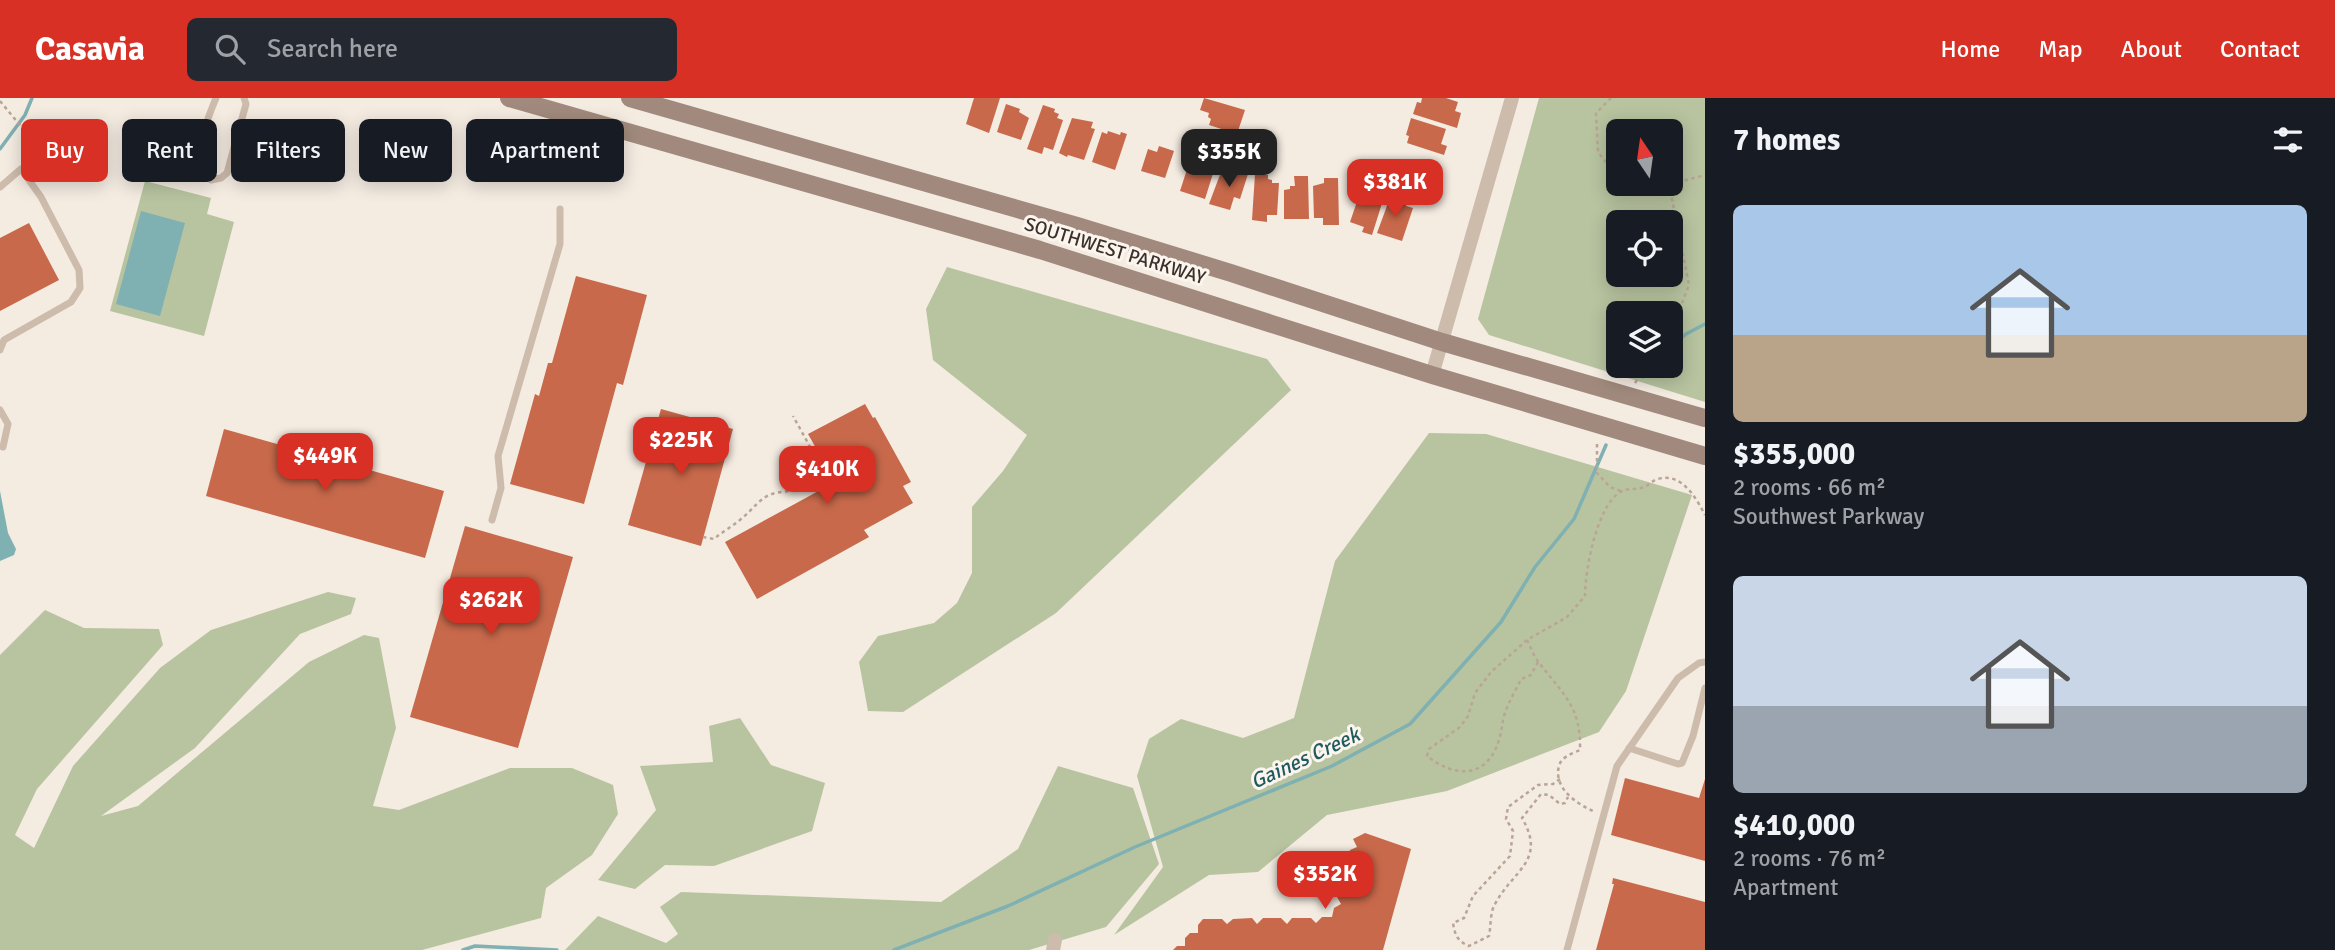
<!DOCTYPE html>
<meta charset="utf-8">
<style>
body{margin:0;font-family:Signika,sans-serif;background:#242831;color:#f1f3f6;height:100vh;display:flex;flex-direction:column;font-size:26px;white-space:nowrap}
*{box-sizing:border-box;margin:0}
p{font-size:23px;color:#9ea1a6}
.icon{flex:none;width:38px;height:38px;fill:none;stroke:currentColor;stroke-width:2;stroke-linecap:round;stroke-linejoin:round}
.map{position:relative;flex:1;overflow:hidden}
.details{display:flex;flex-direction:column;background:#171b24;width:630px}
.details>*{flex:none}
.guide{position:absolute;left:21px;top:21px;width:665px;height:63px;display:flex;gap:14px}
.needle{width:46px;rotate:347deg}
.buttons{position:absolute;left:1606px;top:21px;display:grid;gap:14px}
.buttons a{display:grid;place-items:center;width:77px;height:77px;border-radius:10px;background:#171b24;box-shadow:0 4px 18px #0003;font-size:35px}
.price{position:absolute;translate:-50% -60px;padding:0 16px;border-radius:14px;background:#d93025;color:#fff;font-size:23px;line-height:46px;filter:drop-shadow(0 2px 4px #0008)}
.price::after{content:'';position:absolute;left:50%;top:42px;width:21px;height:16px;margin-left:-10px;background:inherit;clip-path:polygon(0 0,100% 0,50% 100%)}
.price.current{background:#222;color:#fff}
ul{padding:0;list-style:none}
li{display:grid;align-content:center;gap:14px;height:371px;padding:0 28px}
li span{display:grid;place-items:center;height:217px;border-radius:10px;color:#555}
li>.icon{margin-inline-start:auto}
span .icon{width:126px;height:126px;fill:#fffc;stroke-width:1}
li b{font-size:30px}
h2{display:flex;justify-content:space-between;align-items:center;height:84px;padding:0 28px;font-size:30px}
.chip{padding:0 24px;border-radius:10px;background:#171b24;box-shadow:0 4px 18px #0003;font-size:24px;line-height:63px}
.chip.current{background:#d93025;color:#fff}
header{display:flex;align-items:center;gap:42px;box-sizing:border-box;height:98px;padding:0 35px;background:#d93025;color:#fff}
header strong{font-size:33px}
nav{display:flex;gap:38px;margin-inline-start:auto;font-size:24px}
.search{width:490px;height:63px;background:#242831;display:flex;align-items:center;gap:18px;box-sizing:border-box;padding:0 24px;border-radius:10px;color:#9ea1a6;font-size:26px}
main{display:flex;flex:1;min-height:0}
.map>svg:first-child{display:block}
.green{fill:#b8c4a0;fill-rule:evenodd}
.water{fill:#7fb0b2}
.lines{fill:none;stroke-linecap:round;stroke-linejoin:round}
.stream{stroke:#7fb0b2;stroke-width:3.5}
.building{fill:#c8694b}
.path{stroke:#b9a596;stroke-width:2.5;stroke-dasharray:3.5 3.5;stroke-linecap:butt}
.lane{stroke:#cdbbac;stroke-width:7}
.street{stroke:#cdbbac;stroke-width:14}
.secondary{stroke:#a18a7d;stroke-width:18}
.labels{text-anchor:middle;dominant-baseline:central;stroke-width:6;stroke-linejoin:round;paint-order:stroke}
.street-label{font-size:19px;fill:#3b302b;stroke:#fbf5ee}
.water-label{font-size:21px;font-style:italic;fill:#1f5a5e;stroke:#fbf5ee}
</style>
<header>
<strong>Casavia</strong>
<div class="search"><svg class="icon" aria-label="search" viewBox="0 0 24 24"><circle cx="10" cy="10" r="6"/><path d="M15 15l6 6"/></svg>Search here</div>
<nav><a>Home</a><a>Map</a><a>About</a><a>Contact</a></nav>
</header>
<main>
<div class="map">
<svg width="1705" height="852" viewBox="0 0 1705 852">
<rect width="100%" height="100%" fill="#f4ebe1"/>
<g class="green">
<path d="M1539 0H1705V304L1489 237 1478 221ZM1619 33H1671V86H1619ZM1619 124H1671V177H1619ZM1619 215H1671V268H1619Z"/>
<polygon points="145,83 211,100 207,116 234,124 204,238 110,213"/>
<polygon points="947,169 1267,261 1291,292 1056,515 903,614 868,613 859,564 878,538 934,525 957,505 972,475 972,409 1003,373 1027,337 933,262 926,211"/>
<polygon points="1429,335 1486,336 1692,397 1626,593 1599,634 1447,693 1327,717 1258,774 1209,777 1114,837 1163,769 1137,678 1149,641 1181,621 1243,640 1294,620 1335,463"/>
<polygon points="328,494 356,500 351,516 300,536 195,650 101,718 138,708 309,564 364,537 379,540 396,630 373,708 399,712 510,670 572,670 613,687 618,716 592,757 546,790 541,820 422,852 0,852 0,557 45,512 84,530 159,531 163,547 37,691 15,737 34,750 73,668 160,570 211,532"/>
<polygon points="740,620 771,667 825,685 812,733 714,768 665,767 635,791 598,782 656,712 640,668 713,664 709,628"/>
<polygon points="1058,668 1133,690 1159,766 1106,829 1029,852 565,852 598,818 666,845 678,836 660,809 681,794 941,804 1018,751"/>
</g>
<g class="water">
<polygon points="141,113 185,125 160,218 116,206"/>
<polygon points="0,393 8,435 16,451 14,457 0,463"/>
</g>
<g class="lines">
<g class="stream">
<polyline points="0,51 25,17 32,0"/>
<polyline points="1671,249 1686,236 1705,226"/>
<polyline points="1643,279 1652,268"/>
<polyline points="463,852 475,848 557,852"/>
<polyline points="894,852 1008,808 1135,749 1332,668 1410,626 1501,524 1535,469 1574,421 1606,347"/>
</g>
</g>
<g class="building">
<polygon points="974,0 1000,0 989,35 966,26"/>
<polygon points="1204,0 1245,12 1237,36 1209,27 1211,21 1208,19 1209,15 1200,12"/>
<polygon points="1422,0 1446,0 1458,4 1455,13 1461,15 1457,30 1413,16 1417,4 1421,5"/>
<polygon points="1006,6 1020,11 1019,14 1029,20 1021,42 997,34"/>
<polygon points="1043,7 1055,11 1054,14 1059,16 1057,20 1063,22 1053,52 1044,49 1042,56 1027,51"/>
<polygon points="1072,20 1093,24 1091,30 1095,31 1084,62 1068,57 1067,59 1059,55"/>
<polygon points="1411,20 1446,31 1441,46 1447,48 1444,57 1407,45 1409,38 1406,37"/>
<polygon points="1108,33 1120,37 1121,34 1127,36 1115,72 1092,64 1102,34 1107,36"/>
<polygon points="1159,48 1174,53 1165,80 1141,73 1148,51 1157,54"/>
<polygon points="1190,62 1196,64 1197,62 1203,63 1216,66 1205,101 1180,93"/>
<polygon points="1229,70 1248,76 1240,101 1234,99 1230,112 1209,106 1221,74 1227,76"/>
<polygon points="1255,76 1268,77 1268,81 1272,82 1272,85 1279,85 1277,117 1267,117 1267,124 1252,122"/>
<polygon points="1294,78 1308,78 1309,121 1284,121 1284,92 1290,91 1290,88 1295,88"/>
<polygon points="1324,80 1338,80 1339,127 1323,127 1323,120 1314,120 1313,88 1324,85"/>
<polygon points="1362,89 1379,95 1378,97 1384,99 1372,137 1362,134 1364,129 1350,124"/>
<polygon points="1391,97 1403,100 1402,103 1407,104 1406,108 1413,110 1402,143 1377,135"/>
<polygon points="29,125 59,182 0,213 0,140"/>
<polygon points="576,178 647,197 623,287 617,285 584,406 510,386 535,296 539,298 548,265 552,265"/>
<polygon points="865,306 873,320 875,319 911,384 903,388 913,405 864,432 869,439 757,501 725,444 835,384 808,336"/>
<polygon points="661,311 733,331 701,448 628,427"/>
<polygon points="224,331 444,393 425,460 206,398"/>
<polygon points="465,428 573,459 518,650 410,619"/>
<polygon points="1625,680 1699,700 1705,681 1705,763 1611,737"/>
<polygon points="1365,735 1411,751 1383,852 1173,852 1177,848 1185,848 1185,840 1190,835 1198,835 1198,827 1203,821 1222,821 1227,826 1233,821 1252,820 1257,826 1263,820 1281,820 1287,826 1292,820 1311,820 1316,825 1322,819 1332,819 1334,810 1341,806 1337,799 1342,781 1349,777 1345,770 1350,752 1357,749 1353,741"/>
<polygon points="1613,780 1705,804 1705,852 1596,852 1614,786 1612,786"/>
</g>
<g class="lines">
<g class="path">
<polyline points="1611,0 1596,15 1598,54 1619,81"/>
<polyline points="0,3 33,43"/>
<polyline points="1644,86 1661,88 1670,86"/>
<polyline points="1669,86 1689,187 1671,233"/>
<polyline points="1671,86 1705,77"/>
<polyline points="1635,285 1646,268"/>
<polyline points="1597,346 1597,375 1610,389 1621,393"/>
<path d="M703 439 714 441C723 433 732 429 741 421 753 412 760 398 776 395 795 391 811 394 829 383L793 318"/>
<path d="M1527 542C1531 550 1534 559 1540 566 1564 597 1581 609 1580 652 1573 655 1561 659 1559 668 1553 690 1577 706 1593 713"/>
<path d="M1538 564 1531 577 1521 581C1516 592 1509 603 1505 615 1502 624 1502 633 1499 642 1487 681 1455 680 1427 658L1429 651 1460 629 1468 618 1475 595 1491 574 1527 542 1567 519 1585 498C1585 473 1597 405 1622 393 1629 390 1637 392 1644 389 1649 387 1653 382 1658 381 1682 374 1696 400 1705 417"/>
<path d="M1560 681 1553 686 1538 687 1508 709 1506 721 1513 733 1510 758 1473 798 1464 820 1453 825C1455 837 1457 843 1469 848L1489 838C1491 828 1490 814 1495 806 1513 772 1547 763 1522 720L1541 696 1549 697 1560 706 1565 705 1568 699"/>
</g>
<g class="lane">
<path d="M216 0C208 18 194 58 201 76L211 82 221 80 227 75 246 6 244 0"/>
<polyline points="0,89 21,71 41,99 79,172 80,190 71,204 4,242 0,252"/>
<polyline points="0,312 8,326 3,349"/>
<polyline points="492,422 501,390 498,358 560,146 560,111"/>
<polyline points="1629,650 1678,666 1682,665 1693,638 1705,590"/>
<polyline points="1567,852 1617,668 1678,580 1699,565 1705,564"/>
</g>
<g class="street">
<polyline points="1432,277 1512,0"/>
<polyline points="1053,852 1055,842"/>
</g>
<g class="secondary">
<polyline points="509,0 1040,152 1432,277 1705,358"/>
<polyline points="630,0 1077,128 1231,175 1442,244 1705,320"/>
</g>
</g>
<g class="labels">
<g class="street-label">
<text transform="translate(1115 153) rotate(17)">SOUTHWEST PARKWAY</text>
</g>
<g class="water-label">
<text transform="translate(1305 660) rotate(-25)">Gaines Creek</text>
</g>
</g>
</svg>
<div class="buttons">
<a><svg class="needle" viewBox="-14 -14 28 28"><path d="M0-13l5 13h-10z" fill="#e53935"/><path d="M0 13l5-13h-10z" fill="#9ea1a6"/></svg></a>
<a><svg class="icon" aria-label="locate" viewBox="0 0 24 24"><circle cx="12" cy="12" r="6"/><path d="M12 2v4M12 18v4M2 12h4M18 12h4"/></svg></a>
<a><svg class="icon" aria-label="layers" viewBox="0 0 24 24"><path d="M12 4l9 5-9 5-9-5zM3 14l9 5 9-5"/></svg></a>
</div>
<b class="price current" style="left:1229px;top:91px">$355K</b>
<b class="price" style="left:1395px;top:121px">$381K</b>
<b class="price" style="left:681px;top:379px">$225K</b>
<b class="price" style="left:325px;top:395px">$449K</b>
<b class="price" style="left:827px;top:408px">$410K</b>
<b class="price" style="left:491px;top:539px">$262K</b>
<b class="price" style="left:1325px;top:813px">$352K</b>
<div class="guide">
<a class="chip current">Buy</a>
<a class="chip">Rent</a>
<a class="chip">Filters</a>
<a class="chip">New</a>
<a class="chip">Apartment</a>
</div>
</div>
<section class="details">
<h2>7 homes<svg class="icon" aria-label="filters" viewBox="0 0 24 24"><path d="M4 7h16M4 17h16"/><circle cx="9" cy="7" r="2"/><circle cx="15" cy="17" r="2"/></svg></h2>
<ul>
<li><span style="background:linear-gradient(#a9c7e8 60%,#b9a48a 0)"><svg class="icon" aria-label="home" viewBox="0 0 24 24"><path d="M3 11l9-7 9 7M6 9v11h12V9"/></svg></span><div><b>$355,000</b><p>2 rooms · 66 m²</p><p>Southwest Parkway</p></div></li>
<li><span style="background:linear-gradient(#c9d6e8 60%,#9aa5b1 0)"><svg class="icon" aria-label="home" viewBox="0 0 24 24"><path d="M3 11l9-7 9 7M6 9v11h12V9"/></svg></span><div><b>$410,000</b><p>2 rooms · 76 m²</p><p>Apartment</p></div></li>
</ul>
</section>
</main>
